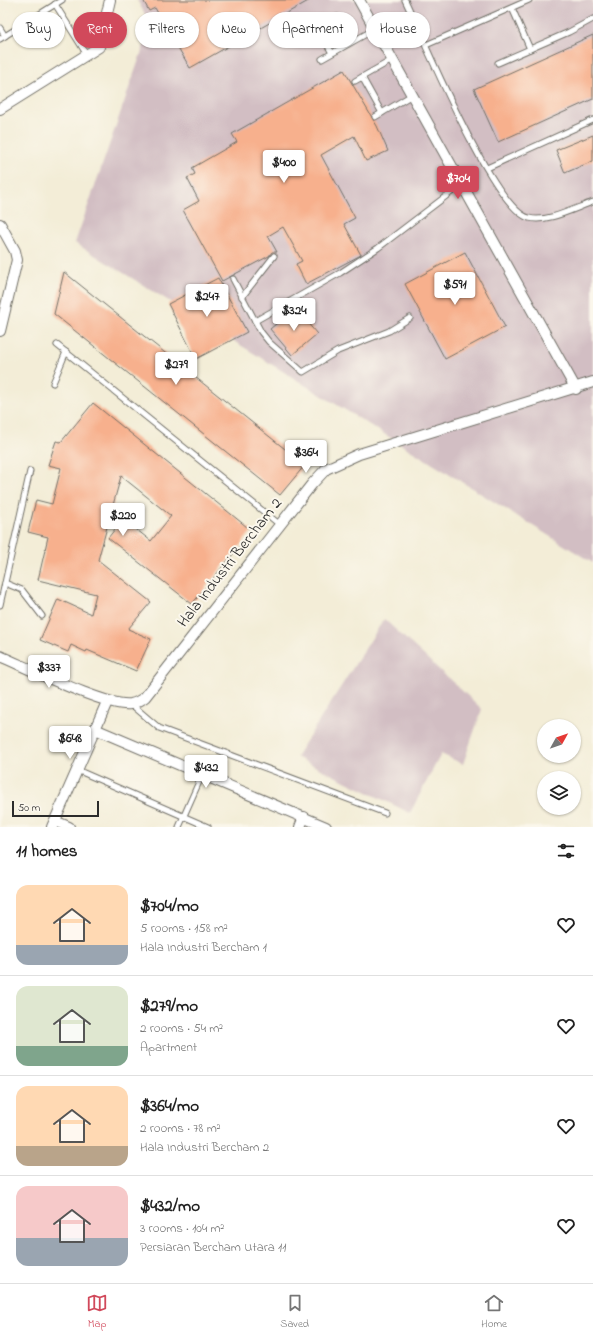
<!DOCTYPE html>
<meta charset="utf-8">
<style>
body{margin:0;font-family:"Indie Flower",sans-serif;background:#f2f2f2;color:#222;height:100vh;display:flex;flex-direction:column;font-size:15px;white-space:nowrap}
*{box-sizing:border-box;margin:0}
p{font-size:13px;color:#767676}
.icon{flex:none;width:22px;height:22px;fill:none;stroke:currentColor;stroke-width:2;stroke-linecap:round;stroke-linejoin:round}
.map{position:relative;height:827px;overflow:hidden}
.sheet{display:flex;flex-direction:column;background:#fff;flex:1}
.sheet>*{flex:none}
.top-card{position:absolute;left:12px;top:12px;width:569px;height:36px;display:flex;gap:8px}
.needle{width:26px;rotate:50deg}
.tools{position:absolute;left:537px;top:719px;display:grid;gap:8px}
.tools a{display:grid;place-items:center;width:44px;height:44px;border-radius:50%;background:#fff;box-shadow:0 1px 3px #0004;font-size:20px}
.scale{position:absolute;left:12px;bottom:10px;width:87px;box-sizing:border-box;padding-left:4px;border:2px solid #2b2b2b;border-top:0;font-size:11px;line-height:14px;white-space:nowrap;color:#2b2b2b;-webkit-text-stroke:3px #fbf7ec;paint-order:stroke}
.price{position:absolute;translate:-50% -34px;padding:0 9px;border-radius:4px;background:#fff;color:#222;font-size:13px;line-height:26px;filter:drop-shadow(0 1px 2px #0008)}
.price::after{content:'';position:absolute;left:50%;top:24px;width:12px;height:9px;margin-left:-6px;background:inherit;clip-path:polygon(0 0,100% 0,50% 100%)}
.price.selected{background:#d1495b;color:#fff}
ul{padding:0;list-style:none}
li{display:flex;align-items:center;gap:12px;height:100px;padding:0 16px}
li+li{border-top:1px solid #e0e0e0}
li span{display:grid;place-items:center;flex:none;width:112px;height:80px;border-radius:12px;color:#555}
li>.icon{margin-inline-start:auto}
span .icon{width:48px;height:48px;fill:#fffc;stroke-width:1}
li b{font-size:17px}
h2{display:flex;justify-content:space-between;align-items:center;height:48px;padding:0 16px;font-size:17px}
.chip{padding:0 14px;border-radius:18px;background:#fff;box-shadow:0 1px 3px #0004;font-size:14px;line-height:36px}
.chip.selected{background:#d1495b;color:#fff}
.menu{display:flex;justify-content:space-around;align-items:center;height:56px;border-top:1px solid #e0e0e0;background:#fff;font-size:11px;color:#767676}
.menu a{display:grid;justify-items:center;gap:2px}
.menu .selected{color:#d1495b}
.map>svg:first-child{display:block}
.industrial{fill:#d2bec3}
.building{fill:#f7b08d}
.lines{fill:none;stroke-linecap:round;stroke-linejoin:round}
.service-casing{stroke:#716f67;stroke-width:7}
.minor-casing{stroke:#716f67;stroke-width:12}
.service{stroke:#fff;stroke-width:5}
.minor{stroke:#fff;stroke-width:10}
.labels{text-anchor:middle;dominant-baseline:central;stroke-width:4;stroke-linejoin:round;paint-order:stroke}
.street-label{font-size:16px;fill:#2b2b2b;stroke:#fbf7ec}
</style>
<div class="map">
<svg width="593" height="827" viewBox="0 0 593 827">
<rect width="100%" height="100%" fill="#fbf7ec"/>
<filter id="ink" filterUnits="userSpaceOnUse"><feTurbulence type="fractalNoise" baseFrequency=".025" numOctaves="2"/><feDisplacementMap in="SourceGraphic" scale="8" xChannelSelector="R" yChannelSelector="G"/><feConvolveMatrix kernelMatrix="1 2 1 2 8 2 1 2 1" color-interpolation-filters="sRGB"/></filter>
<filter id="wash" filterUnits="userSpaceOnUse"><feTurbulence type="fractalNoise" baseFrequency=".012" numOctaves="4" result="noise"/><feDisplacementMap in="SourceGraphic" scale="16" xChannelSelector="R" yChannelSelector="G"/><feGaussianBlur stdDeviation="0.9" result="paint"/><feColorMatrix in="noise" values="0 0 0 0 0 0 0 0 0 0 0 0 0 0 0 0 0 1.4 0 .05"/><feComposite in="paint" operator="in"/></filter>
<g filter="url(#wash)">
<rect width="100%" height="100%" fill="#f3edd7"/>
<g class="industrial">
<polygon points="137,0 593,0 593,563 75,243 151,25"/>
<polygon points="384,619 482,709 463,764 441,754 410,813 296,757"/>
</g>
<g id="blocks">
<g class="building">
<polygon points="143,0 310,0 190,68 155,8 149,11"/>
<polygon points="593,35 593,99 498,142 474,89"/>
<polygon points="344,70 377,126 388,151 366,161 354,136 321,155 355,218 344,224 361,255 306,284 296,264 302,261 283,227 268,236 277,252 272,252 269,256 222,281 183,210 199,201 187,178 195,174 192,168 237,142 232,134"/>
<polygon points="593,135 593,161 565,173 556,150"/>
<polygon points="465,252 505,327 445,359 405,284"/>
<polygon points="64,272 305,465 280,495 54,314"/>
<polygon points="218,278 247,332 196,359 168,304"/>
<polygon points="295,308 317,334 292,355 270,329"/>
<polygon points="93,403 252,531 192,604 108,538 123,519 151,541 171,516 121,476 98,560 151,602 128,629 151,639 136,671 87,650 86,652 71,645 68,652 40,640 58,599 91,614 96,594 38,580 48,537 28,532 36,500 52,504 61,468 48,465 56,441 61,442"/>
</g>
</g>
</g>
<g filter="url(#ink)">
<use href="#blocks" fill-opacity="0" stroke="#716f67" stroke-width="1"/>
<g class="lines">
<g class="service-casing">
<g id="service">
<path d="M405 0C423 38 493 209 529 218 547 223 575 208 593 202"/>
<polyline points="55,4 87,55"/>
<polyline points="512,8 530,49"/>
<path d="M285 22C299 37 305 21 317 27L332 53"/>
<polyline points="317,27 325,21 337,17"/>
<polyline points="0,28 5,36"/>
<polyline points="0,39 62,0"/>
<polyline points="426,45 529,0"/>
<polyline points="322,59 375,29"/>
<polyline points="498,63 569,32 593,19"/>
<polyline points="362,77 382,113"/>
<polyline points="355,81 392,60"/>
<polyline points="375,117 412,95"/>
<polyline points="487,168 593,120"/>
<polyline points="233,279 261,332 269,342 303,372 338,351 389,331 410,318"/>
<polyline points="242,297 274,256"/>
<polyline points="255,321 340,273 378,248 462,184"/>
<polyline points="57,345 279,524"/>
<polyline points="53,383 66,352"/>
<polyline points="5,583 22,590 42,616"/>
<polyline points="0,605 30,471"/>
<polyline points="131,704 159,728 385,813"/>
<polyline points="77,770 208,827"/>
<polyline points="179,827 202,775"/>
</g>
</g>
<g class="minor-casing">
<g id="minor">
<polyline points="359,0 576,389"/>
<polyline points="0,109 99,47 110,0"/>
<polyline points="0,224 15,251 17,260 0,331"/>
<path d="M0 656C26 667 108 708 131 704 136 703 141 700 145 697L312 484 326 469 359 454 593 382"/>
<polyline points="95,729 326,827"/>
<polyline points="55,821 69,827"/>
<polyline points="52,827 107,702"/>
<polyline points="300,827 304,817"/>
</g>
</g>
<use href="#service" class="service"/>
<use href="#minor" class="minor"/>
</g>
</g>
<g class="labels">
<g class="street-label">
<text transform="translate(230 563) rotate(-52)">Hala Industri Bercham 2</text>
</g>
</g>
</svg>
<div class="tools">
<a><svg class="needle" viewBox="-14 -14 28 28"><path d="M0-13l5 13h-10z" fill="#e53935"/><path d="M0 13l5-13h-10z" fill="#767676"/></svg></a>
<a><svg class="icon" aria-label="layers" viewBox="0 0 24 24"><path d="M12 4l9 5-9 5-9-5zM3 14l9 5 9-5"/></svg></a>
</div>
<div class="scale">50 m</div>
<b class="price" style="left:284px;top:184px">$400</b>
<b class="price selected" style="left:458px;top:200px">$704</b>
<b class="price" style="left:455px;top:306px">$591</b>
<b class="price" style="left:207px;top:318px">$247</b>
<b class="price" style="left:294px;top:332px">$324</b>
<b class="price" style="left:176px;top:386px">$279</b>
<b class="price" style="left:306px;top:474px">$364</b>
<b class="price" style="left:123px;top:537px">$220</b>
<b class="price" style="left:49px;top:689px">$337</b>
<b class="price" style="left:70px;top:760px">$648</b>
<b class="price" style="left:206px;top:789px">$432</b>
<div class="top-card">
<a class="chip">Buy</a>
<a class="chip selected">Rent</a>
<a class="chip">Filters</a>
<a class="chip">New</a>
<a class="chip">Apartment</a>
<a class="chip">House</a>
</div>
</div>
<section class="sheet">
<h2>11 homes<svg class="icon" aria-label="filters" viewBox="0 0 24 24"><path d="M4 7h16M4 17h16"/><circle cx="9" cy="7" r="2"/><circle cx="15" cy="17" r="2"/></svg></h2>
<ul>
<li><span style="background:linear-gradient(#ffd9b3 75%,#9aa5b1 0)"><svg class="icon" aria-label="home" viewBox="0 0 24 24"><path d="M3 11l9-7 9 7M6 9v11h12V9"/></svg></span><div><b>$704/mo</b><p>5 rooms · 158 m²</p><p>Hala Industri Bercham 1</p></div><svg class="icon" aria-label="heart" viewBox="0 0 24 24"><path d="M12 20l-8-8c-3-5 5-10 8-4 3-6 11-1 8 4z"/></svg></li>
<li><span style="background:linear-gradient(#dfe7d0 75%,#7fa58c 0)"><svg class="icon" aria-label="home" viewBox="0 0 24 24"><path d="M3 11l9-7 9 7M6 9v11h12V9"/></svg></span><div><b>$279/mo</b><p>2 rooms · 54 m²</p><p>Apartment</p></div><svg class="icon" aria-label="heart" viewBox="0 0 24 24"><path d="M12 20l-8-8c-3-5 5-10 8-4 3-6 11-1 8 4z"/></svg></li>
<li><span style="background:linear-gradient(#ffd9b3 75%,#b9a48a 0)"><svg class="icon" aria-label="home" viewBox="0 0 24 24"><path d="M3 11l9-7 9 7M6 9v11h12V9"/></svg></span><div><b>$364/mo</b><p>2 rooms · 78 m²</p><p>Hala Industri Bercham 2</p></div><svg class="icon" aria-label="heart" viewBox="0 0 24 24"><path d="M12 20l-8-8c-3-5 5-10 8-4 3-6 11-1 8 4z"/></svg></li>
<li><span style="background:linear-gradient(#f6c9c9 65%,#9aa5b1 0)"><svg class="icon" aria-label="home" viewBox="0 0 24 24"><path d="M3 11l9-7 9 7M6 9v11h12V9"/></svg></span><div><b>$432/mo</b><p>3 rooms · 104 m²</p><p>Persiaran Bercham Utara 11</p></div><svg class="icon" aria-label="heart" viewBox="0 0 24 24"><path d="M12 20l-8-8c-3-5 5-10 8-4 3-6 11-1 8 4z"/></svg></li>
</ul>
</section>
<nav class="menu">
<a class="selected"><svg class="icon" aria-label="map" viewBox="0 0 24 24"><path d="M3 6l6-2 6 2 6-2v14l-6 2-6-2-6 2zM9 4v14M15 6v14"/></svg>Map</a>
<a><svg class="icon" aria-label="saved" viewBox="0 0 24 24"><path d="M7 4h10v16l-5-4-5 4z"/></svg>Saved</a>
<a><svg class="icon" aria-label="home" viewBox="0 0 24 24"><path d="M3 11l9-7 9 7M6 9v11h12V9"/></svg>Home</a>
</nav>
